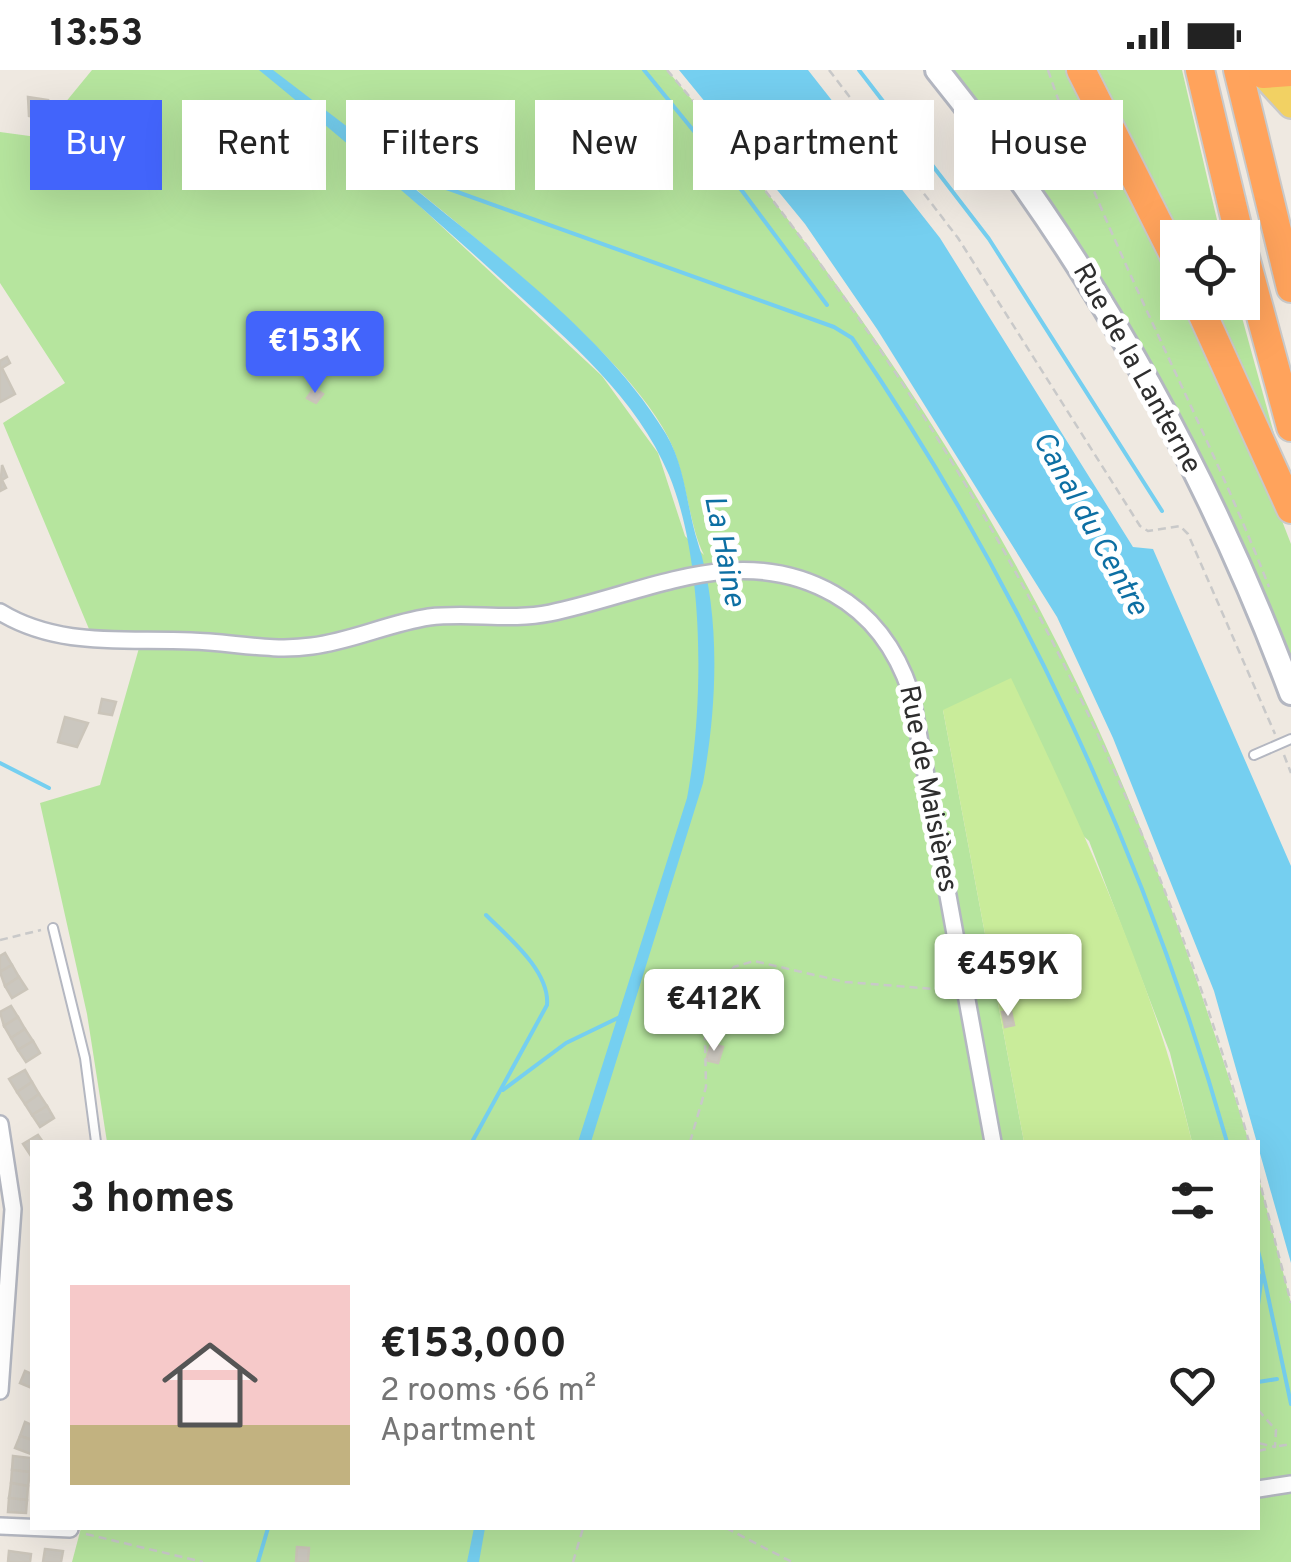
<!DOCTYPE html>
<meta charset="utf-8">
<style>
body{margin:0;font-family:Overpass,sans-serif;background:#f6f6f6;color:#222;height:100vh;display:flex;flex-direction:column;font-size:38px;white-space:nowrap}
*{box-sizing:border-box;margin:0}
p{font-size:32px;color:#767676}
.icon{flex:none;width:55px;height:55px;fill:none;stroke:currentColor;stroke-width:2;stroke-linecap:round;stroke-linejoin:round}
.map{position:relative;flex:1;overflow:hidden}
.sheet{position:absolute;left:30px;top:1070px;width:1230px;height:390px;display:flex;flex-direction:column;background:#fff;border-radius:0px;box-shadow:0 10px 40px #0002}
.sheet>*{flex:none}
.hud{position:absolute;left:30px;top:30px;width:1232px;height:90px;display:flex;gap:20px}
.tools{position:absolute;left:1160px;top:150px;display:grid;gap:20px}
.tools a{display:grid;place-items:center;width:100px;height:100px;border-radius:0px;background:#fff;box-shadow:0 10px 40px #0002;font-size:50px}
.price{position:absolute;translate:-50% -85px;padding:0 22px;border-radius:10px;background:#fff;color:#222;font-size:32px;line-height:65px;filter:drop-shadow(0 2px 5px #0008)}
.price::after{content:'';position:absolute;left:50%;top:60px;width:30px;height:22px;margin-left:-15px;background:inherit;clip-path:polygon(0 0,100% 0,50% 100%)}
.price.current{background:#4264fb;color:#fff}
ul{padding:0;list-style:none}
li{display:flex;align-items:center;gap:30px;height:250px;padding:0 40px}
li+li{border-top:2px solid #e0e0e0}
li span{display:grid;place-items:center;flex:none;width:280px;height:200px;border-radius:0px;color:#555}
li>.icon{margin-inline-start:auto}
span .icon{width:120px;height:120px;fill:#fffc;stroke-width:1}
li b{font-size:42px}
h2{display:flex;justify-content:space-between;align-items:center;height:120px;padding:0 40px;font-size:42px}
.tag{padding:0 35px;border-radius:0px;background:#fff;box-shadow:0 10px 40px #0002;font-size:35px;line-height:90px}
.tag.current{background:#4264fb;color:#fff}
.status{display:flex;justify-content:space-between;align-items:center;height:70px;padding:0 50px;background:#fff;direction:ltr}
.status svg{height:28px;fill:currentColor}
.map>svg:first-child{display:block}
.green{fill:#b6e59e;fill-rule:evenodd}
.pitch{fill:#c9ec9a}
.water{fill:#75cff0}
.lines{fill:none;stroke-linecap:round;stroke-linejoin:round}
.stream{stroke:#75cff0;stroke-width:4}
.building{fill:#cbc7bf;stroke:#cbc5ba;stroke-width:2.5}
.service-casing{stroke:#b4b7c1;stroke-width:12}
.minor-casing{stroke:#b4b7c1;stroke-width:20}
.secondary-casing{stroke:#b4b7c1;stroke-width:28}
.primary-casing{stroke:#c9c9c9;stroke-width:30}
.motorway-casing{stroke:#c9c9c9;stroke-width:32}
.path{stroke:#c9c9c9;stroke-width:2.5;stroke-dasharray:8 5;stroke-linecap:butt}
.service{stroke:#fff;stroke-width:8}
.minor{stroke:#fff;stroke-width:15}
.secondary{stroke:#fff;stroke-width:22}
.primary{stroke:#f2d163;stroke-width:25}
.motorway{stroke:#ffa35c;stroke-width:28}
.labels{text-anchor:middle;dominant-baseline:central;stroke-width:10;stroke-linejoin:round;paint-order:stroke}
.street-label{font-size:28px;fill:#2e2e2e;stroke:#fff}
.water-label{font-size:30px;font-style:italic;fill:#0d6fa3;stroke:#fff}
</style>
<div class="status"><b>13:53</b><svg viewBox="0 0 49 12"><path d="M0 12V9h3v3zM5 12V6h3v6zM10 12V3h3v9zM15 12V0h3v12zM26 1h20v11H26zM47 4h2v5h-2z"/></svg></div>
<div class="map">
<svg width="1291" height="1492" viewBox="0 0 1291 1492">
<rect width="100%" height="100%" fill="#efe9e1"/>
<g class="green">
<path d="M92 0H667C836 198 988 417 1096 654 1158 790 1205 930 1249 1072H1192L1170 983 1089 771 943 640 1024 1072H107L87 944 40 733 100 715 141 571H94L3 353 65 313 0 213V62L37 67ZM398 104C475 170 623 280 668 367 687 404 688 454 704 485L685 466 658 383 602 306 393 111Z"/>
<polygon points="950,0 1065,0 1177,221 1178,232 1183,233 1241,345 1291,474 1291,597 1252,498"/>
<polygon points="1089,0 1182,0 1221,167 1178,168"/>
<polygon points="1203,233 1238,233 1276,371 1272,373"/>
<polygon points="1258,1105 1291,1233 1291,1492 72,1492 81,1458 1258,1458"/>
</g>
<path class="pitch" d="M1011 608C1083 759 1153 910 1192 1072H1024L943 640Z"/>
<g class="water">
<path d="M259 0H273L400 97 398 105C488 180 605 263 666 364 686 398 686 435 698 473 721 546 717 637 703 713L591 1072H578L687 728C704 637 705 492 669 405 636 325 563 266 501 209 422 137 342 68 259 0Z"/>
<polygon points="679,0 808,0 940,168 1133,477 1153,479 1291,796 1291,1193 1214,921 1113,668 1057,547 877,259 805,154"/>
<polygon points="474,1458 485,1458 479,1492 467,1492"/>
</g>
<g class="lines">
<g class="stream">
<polyline points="644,0 737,114 827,235"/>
<polyline points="859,0 989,169 1162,441"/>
<path d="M399 101 834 257 852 268C1020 512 1146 788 1227 1072"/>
<polyline points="0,693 49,718"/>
<polyline points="503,1020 566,973 622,946"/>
<path d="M472 1072 547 935C550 901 508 867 486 845"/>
<polyline points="1258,1181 1262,1196"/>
<polyline points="1262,1198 1291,1334"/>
<polyline points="1258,1235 1262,1205"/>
<polyline points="1258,1312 1277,1309"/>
<polyline points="258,1492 268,1458"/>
</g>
</g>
<g class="building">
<polygon points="28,27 48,30 47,36 42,35 39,48 29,46"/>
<polygon points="7,287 10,293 2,298 15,324 0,332 0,291"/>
<polygon points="314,318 323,324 316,333 307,328"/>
<polygon points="2,395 7,407 2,410 6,418 0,421"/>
<polygon points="102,629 116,632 112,645 99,643"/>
<polygon points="65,647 88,653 77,677 58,672"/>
<polygon points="5,883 12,895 0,902 0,886"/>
<polygon points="12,895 19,907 5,916 0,902"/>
<polygon points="19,907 27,919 12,928 5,916"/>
<polygon points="11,936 18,947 4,956 0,942"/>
<polygon points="1011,941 1014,955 1005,957 1002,942"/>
<polygon points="18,947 25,959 11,968 4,956"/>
<polygon points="25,959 33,971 18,980 11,968"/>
<polygon points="33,971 40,983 26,992 18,980"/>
<polygon points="711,974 723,977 718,993 706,990"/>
<polygon points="25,1000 32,1012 17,1022 9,1009"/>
<polygon points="32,1012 39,1024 25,1034 17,1022"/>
<polygon points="39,1024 47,1036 32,1045 25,1034"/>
<polygon points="47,1036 54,1048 40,1057 32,1045"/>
<polygon points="38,1065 43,1072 32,1072 31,1086 23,1074"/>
<polygon points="25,1301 32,1304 32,1318 20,1313"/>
<polygon points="25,1352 32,1355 32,1370 20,1366"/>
<polygon points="20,1366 32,1370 31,1384 15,1378"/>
<polygon points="13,1386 31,1388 30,1402 12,1400"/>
<polygon points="12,1400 30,1402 28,1416 11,1413"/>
<polygon points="11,1413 28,1416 27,1430 9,1428"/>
<polygon points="9,1428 27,1430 26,1443 8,1442"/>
<polygon points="297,1477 309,1478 308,1492 296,1492"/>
<polygon points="45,1479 63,1481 61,1492 43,1492"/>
<polygon points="9,1481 31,1484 30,1492 8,1492"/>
</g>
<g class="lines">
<g class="service-casing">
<g id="service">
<polyline points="1254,685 1291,669"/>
<polyline points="53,858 85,988 96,1072"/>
</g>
</g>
<g class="minor-casing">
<g id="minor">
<path d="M0 542C59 578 125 568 191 571 232 572 271 582 312 576 352 571 389 553 429 547 469 542 510 551 550 543 647 523 739 470 834 524 873 546 897 581 911 623L993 1072"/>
<polyline points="0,1054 13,1139 0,1321"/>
<polyline points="1258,1419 1291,1414"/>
<polyline points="0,1456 70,1459"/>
</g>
</g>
<g class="secondary-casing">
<path id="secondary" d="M937 0C1088 187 1207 398 1291 623"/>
</g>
<g class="primary-casing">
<polyline id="primary" points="1259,0 1291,35"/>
</g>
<g class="motorway-casing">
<g id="motorway">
<polyline points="1081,0 1178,193"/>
<polyline points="1200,0 1240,168"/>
<polyline points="1238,0 1291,218"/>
<polyline points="1263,4 1291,2"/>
<polyline points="1242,176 1291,357"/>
<polyline points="1197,232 1291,439"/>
</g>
</g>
<g class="path">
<path d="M667 0C936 314 1137 674 1249 1072"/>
<polyline points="829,0 958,168 1140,456 1148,461 1180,456 1188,464 1275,664"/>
<path d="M1048 0C1108 178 1201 342 1269 517"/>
<polyline points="1284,685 1291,703"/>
<polyline points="0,870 41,860"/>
<polyline points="981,917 1015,912"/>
<polyline points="690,1072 706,1017 705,968 713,925 734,897 754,891 845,912 948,920"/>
<polyline points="1258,1105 1291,1233"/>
<polyline points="1258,1340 1276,1360 1275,1377 1258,1373"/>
<polyline points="1279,1376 1291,1374"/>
<polyline points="1258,1381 1271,1378"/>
<polyline points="726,1458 792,1492"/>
<polyline points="86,1464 203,1492"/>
<polyline points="573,1492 583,1458"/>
</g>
<use href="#service" class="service"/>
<use href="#minor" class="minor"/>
<use href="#secondary" class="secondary"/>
<use href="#primary" class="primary"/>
<use href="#motorway" class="motorway"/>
</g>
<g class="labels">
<g class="street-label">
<text transform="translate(1136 299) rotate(61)">Rue de la Lanterne</text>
<text transform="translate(927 719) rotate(79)">Rue de Maisières</text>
</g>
<g class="water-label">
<text transform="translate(1089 454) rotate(61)">Canal du Centre</text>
<text transform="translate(723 481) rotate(79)">La Haine</text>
</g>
</g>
</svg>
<div class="tools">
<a><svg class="icon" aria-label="locate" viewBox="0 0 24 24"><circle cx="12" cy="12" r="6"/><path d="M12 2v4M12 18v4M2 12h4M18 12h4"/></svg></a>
</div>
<b class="price current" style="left:315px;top:326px">€153K</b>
<b class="price" style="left:1008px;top:949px">€459K</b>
<b class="price" style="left:714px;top:984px">€412K</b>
<div class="hud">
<a class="tag current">Buy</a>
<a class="tag">Rent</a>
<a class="tag">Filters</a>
<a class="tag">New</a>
<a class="tag">Apartment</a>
<a class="tag">House</a>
</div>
<section class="sheet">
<h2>3 homes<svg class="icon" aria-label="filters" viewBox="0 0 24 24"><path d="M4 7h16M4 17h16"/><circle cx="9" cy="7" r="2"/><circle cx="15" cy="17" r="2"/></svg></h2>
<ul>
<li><span style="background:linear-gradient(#f6c9c9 70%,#c2b280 0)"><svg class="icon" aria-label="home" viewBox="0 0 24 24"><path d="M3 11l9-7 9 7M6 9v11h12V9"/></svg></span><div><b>€153,000</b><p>2 rooms · 66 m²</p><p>Apartment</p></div><svg class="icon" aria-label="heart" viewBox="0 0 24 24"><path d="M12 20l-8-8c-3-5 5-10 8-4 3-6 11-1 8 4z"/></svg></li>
</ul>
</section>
</div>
